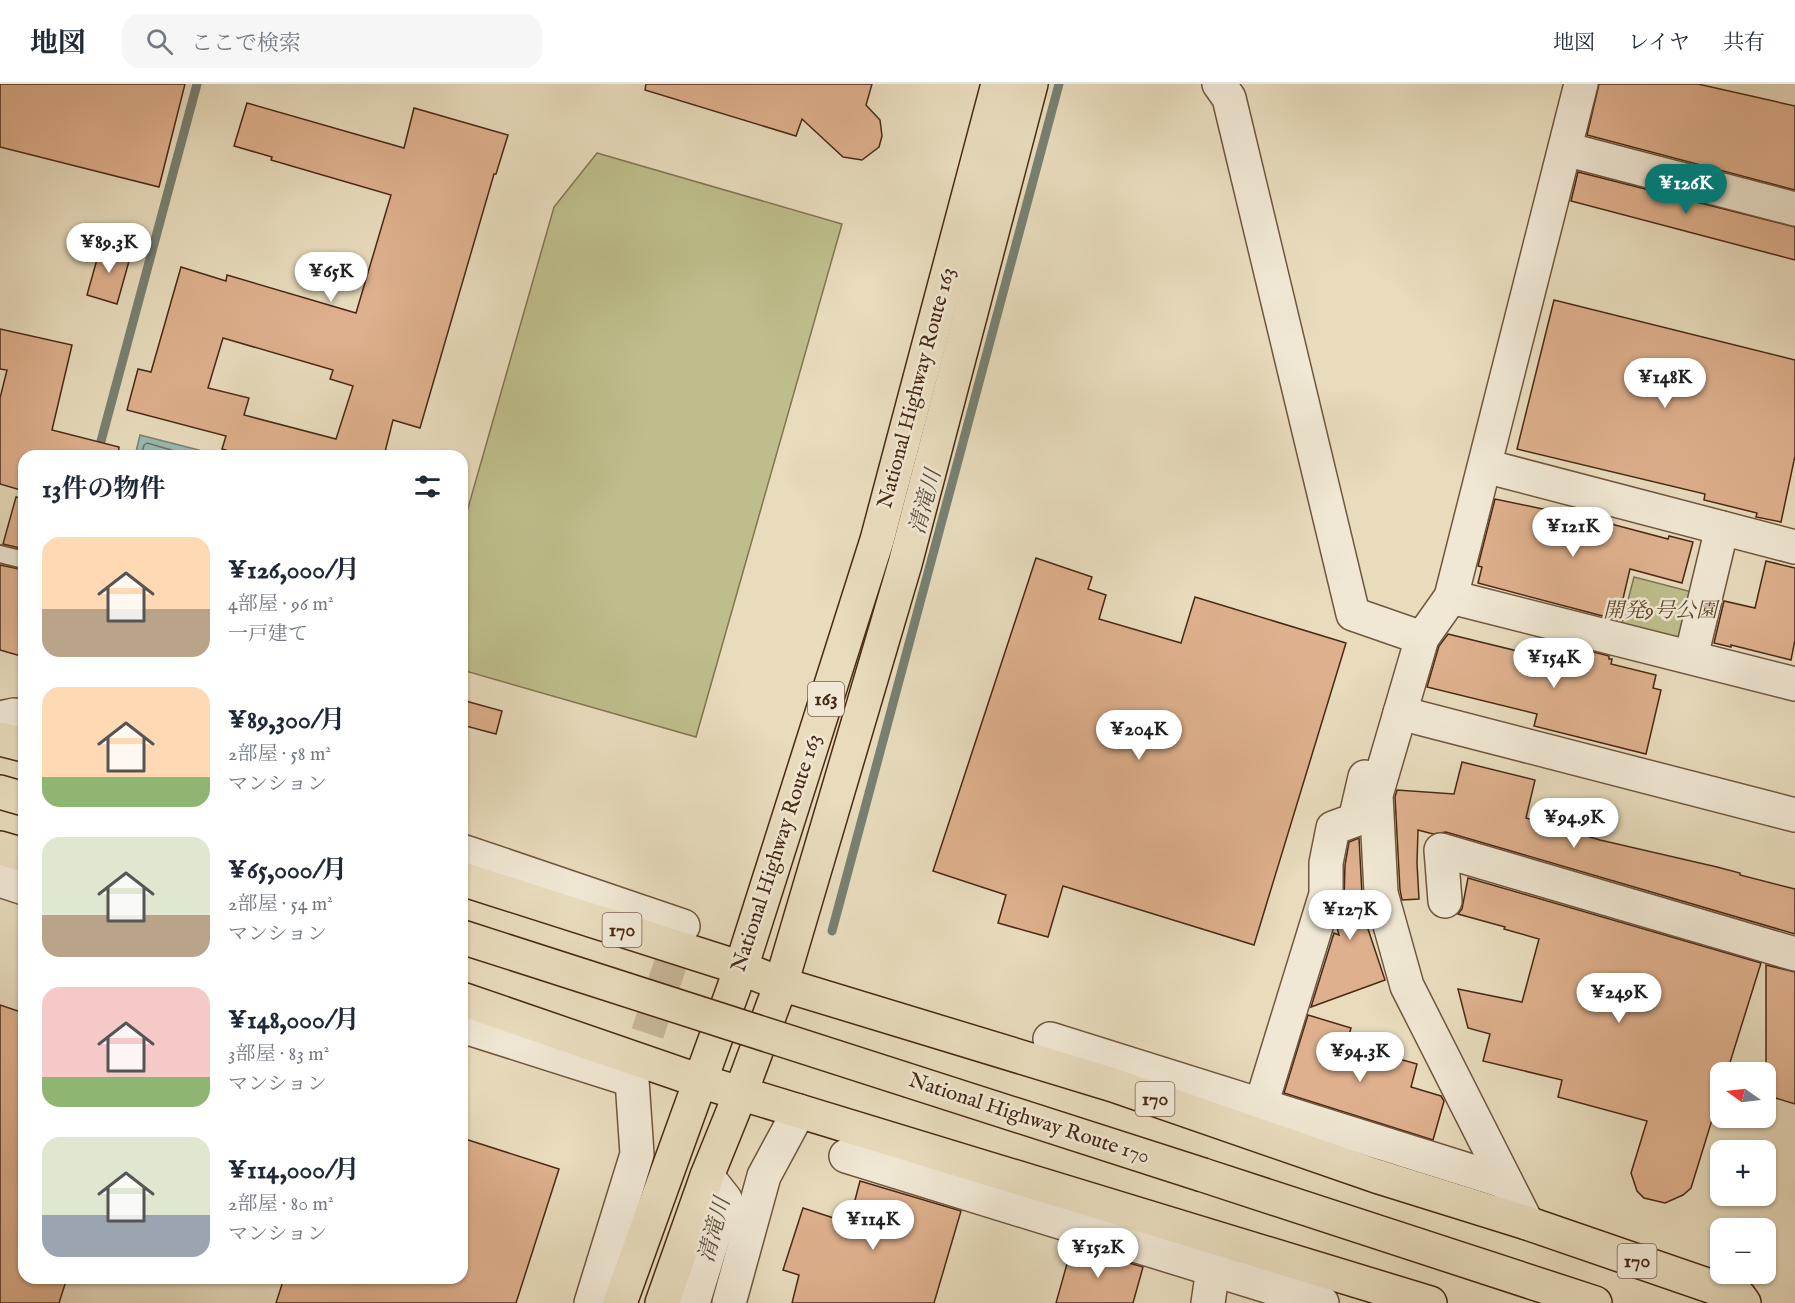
<!DOCTYPE html>
<html lang="ja">
<meta charset="utf-8">
<style>
body{margin:0;font-family:"IM FELL English","Noto Serif JP",serif;background:#f6f6f7;color:#1f2937;height:100vh;display:flex;flex-direction:column;font-size:22px;white-space:nowrap}
*{box-sizing:border-box;margin:0}
p{font-size:20px;color:#747a83}
.icon{flex:none;width:33px;height:33px;fill:none;stroke:currentColor;stroke-width:2;stroke-linecap:round;stroke-linejoin:round}
.map{position:relative;flex:1;overflow:hidden}
.drawer{position:absolute;left:18px;top:366px;width:450px;height:834px;display:flex;flex-direction:column;background:#fff;border-radius:18px;box-shadow:0 2px 4px #0004}
.drawer>*{flex:none}
.needle{width:39px;rotate:284deg}
.buttons{position:absolute;left:1710px;top:978px;display:grid;gap:12px}
.buttons a{display:grid;place-items:center;width:66px;height:66px;border-radius:12px;background:#fff;box-shadow:0 2px 4px #0004;font-size:30px}
.price{position:absolute;translate:-50% -51px;padding:0 14px;border-radius:21px;background:#fff;color:#222;font-size:20px;line-height:39px;filter:drop-shadow(0 2px 3px #0008)}
.price::after{content:'';position:absolute;left:50%;top:36px;width:18px;height:14px;margin-left:-9px;background:inherit;clip-path:polygon(0 0,100% 0,50% 100%)}
.price.active{background:#0f766e;color:#fff}
ul{padding:0;list-style:none}
li{display:flex;align-items:center;gap:18px;height:150px;padding:0 24px}
li span{display:grid;place-items:center;flex:none;width:168px;height:120px;border-radius:18px;color:#555}
li>.icon{margin-inline-start:auto}
span .icon{width:72px;height:72px;fill:#fffc;stroke-width:1}
li b{font-size:26px}
h2{display:flex;justify-content:space-between;align-items:center;height:72px;padding:0 24px;font-size:26px}
header{display:flex;align-items:center;gap:36px;box-sizing:border-box;height:84px;padding:0 30px;background:#fff;border-bottom:2px solid #e0e1e3}
header strong{font-size:28px}
nav{display:flex;gap:33px;margin-inline-start:auto;font-size:21px}
.search{width:420px;height:54px;background:#f6f6f7;display:flex;align-items:center;gap:15px;box-sizing:border-box;padding:0 21px;border-radius:18px;color:#747a83;font-size:22px}
.map>svg:first-child{display:block}
.green{fill:#bebe8c;stroke:#847450;stroke-width:1.5}
.water{fill:#97bbb2;stroke:#788173;stroke-width:1.5}
.lines{fill:none;stroke-linecap:round;stroke-linejoin:round}
.shore{stroke:#707263;stroke-width:1.5}
.stream{stroke:#788173;stroke-width:9}
.building{fill:#deb08d;stroke:#492914;stroke-width:1.5;fill-rule:evenodd}
.minor-tunnel{stroke:#c8b89b;stroke-width:33;stroke-dasharray:33 16;stroke-linecap:butt}
.service-casing{stroke:#71563e;stroke-width:20}
.minor-casing{stroke:#71563e;stroke-width:36}
.trunk-casing{stroke:#492914;stroke-width:36}
.service{stroke:#f0e8d4;stroke-width:16}
.minor{stroke:#f0e8d4;stroke-width:33}
.trunk{stroke:#e8dcbd;stroke-width:33}
.trunk-bridge-casing{stroke:#492914;stroke-width:36;stroke-linecap:butt}
.trunk-bridge{stroke:#e8dcbd;stroke-width:33}
.labels{text-anchor:middle;dominant-baseline:central;stroke-width:5;stroke-linejoin:round;paint-order:stroke}
.shield{fill:#f0e8d4;stroke:#7b624e;stroke-width:1.5}
.shield-label{font-size:20px;font-weight:bold;fill:#492914}
.street-label{font-size:21px;fill:#492914;stroke:#f0e8d4}
.park-label{font-size:21px;font-style:italic;fill:#60472c;stroke:#f0e8d4}
.water-label{font-size:22px;font-style:italic;fill:#5c4e3c;stroke:#f0e8d4}
</style>
<header>
<strong>地図</strong>
<div class="search"><svg class="icon" aria-label="search" viewBox="0 0 24 24"><circle cx="10" cy="10" r="6"/><path d="M15 15l6 6"/></svg>ここで検索</div>
<nav><a>地図</a><a>レイヤ</a><a>共有</a></nav>
</header>
<div class="map">
<svg width="1795" height="1219" viewBox="0 0 1795 1219">
<rect width="100%" height="100%" fill="#e8dcbd"/>
<filter id="stains"><feTurbulence type="fractalNoise" baseFrequency=".00333" numOctaves="4"/><feColorMatrix values="0 0 0 0 .2 0 0 0 0 .09 0 0 0 0 .02 0 0 0 .5 -.17"/></filter>
<radialGradient id="worn" r=".72"><stop offset=".6" stop-color="#630" stop-opacity="0"/><stop offset="1" stop-color="#630" stop-opacity=".3"/></radialGradient>
<g class="green">
<polygon points="597,69 842,140 696,653 462,586 462,445 554,123"/>
<polygon points="1634,493 1696,509 1686,549 1673,557 1621,543"/>
</g>
<polygon class="water" points="140,351 199,366 198,372 135,372"/>
<g class="lines">
<polyline class="shore" points="141,372 144,361 147,359 192,372"/>
<g class="stream">
<polyline points="97,372 197,0"/>
<polyline points="832,847 1059,0"/>
</g>
</g>
<g class="building">
<polygon points="0,0 185,0 159,103 0,63"/>
<polygon points="646,0 872,0 866,21 880,36 882,52 879,63 862,76 843,73 802,35 796,52 645,6"/>
<polygon points="1599,0 1698,0 1795,22 1795,106 1587,51"/>
<path d="M247 19 404 64 414 24 508 51 496 90H494L420 344 393 336 384 372H245L222 365 226 352 127 326 138 285 151 288 181 183 226 197 227 191 356 229 391 111 271 76 272 73 234 62ZM223 254 333 286 330 295 353 302 336 355 244 331 249 314 208 304Z"/>
<polygon points="1578,88 1795,143 1795,176 1571,117"/>
<polygon points="101,161 131,170 117,220 87,211"/>
<polygon points="1554,216 1795,276 1795,372 1781,438 1756,433 1757,429 1704,416 1705,410 1517,365"/>
<polygon points="0,245 72,261 52,346 119,363 118,372 24,372 24,407 0,400 0,314 7,286 0,285"/>
<polygon points="16,413 24,414 24,465 3,460"/>
<polygon points="1495,415 1600,437 1668,455 1669,452 1693,458 1682,499 1630,485 1618,536 1478,499 1482,483 1478,482"/>
<polygon points="1036,474 1092,493 1088,505 1106,511 1099,535 1181,559 1195,513 1346,559 1254,861 1063,802 1048,853 998,839 1006,811 933,787"/>
<polygon points="1766,477 1795,484 1795,556 1791,576 1731,561 1731,563 1714,559 1724,517 1755,524"/>
<polygon points="0,481 24,486 24,573 0,566"/>
<polygon points="1448,550 1550,575 1554,558 1609,572 1609,575 1612,575 1611,580 1656,591 1653,604 1661,606 1646,670 1534,642 1537,630 1427,603 1439,562"/>
<polygon points="462,616 502,627 496,650 462,641"/>
<polygon points="1462,678 1535,696 1526,734 1600,756 1717,783 1740,789 1740,791 1795,805 1795,850 1446,748 1433,750 1418,746 1417,779 1419,815 1402,816 1400,806 1395,713 1397,706 1454,710"/>
<polygon points="1359,754 1362,810 1370,841 1367,842 1385,896 1311,923 1334,849 1339,851 1336,840 1344,815 1345,781 1349,758"/>
<polygon points="1468,794 1761,879 1727,988 1720,988 1720,1010 1691,1104 1683,1111 1665,1119 1644,1114 1637,1107 1631,1089 1647,1037 1558,1013 1562,996 1483,977 1490,950 1468,944 1458,905 1522,918 1539,855 1504,845 1505,843 1458,830 1462,825"/>
<polygon points="1766,881 1795,888 1795,1020 1766,1011"/>
<polygon points="0,921 24,929 24,1194 67,1194 59,1219 0,1219"/>
<polygon points="1308,931 1351,944 1339,986 1385,971 1417,980 1411,1003 1441,1012 1444,1017 1433,1056 1284,1009"/>
<polygon points="462,1054 559,1085 516,1219 276,1219 284,1194 462,1194"/>
<polygon points="860,1097 961,1127 934,1219 792,1219 799,1191 783,1186 803,1124 849,1139"/>
<polygon points="1072,1162 1143,1183 1133,1219 1056,1219"/>
</g>
<g class="lines">
<polyline class="minor-tunnel" points="632,996 683,842"/>
<g class="service-casing">
<polyline id="service" points="0,470 24,476"/>
</g>
<g class="minor-casing">
<g id="minor">
<polyline points="1219,0 1229,14 1353,530 1422,554"/>
<polyline points="1565,65 1795,125"/>
<polyline points="1485,382 1795,463"/>
<polyline points="1451,513 1795,600"/>
<polyline points="1691,573 1722,444"/>
<polyline points="1400,629 1795,731"/>
<polyline points="0,634 14,631 24,633"/>
<polyline points="462,767 683,842"/>
<polyline points="0,796 24,804"/>
<polyline points="1445,817 1441,766 1795,870"/>
<polyline points="462,942 632,996 637,1070 591,1219"/>
<polyline points="1050,955 1506,1098"/>
<polyline points="1261,1021 1326,810 1326,779 1333,744 1355,736 1365,693"/>
<polyline points="846,1072 1322,1219"/>
<polyline points="1527,1139 1407,902 1381,809 1376,711 1422,554 1451,513 1581,0"/>
<polyline points="693,1219 725,1115 707,1092"/>
<polyline points="729,1219 764,1092 799,1027"/>
<polyline points="1208,1219 1213,1185"/>
</g>
</g>
<g class="trunk-casing">
<g id="trunk">
<polyline points="0,655 24,661"/>
<polyline points="0,708 24,715"/>
<polyline points="0,764 24,771"/>
<polyline points="462,795 741,884 781,900 1113,1001 1376,1092 1527,1139 1739,1212 1744,1219"/>
<polyline points="462,915 700,997 1430,1219"/>
<polyline points="1203,1091 1595,1219"/>
<polyline points="620,1219 741,884 877,456 998,0"/>
<polyline points="662,1219 707,1092 741,1008 781,900 905,480 1031,0"/>
</g>
</g>
<use href="#service" class="service"/>
<use href="#minor" class="minor"/>
<use href="#trunk" class="trunk"/>
<g class="trunk-bridge-casing">
<polyline id="trunk-bridge" points="462,853 1203,1091"/>
</g>
<use href="#trunk-bridge" class="trunk-bridge"/>
</g>
<g class="labels">
<g class="shield">
<rect x="808" y="598" width="36" height="34" rx="4.5"/>
<rect x="602.5" y="829" width="39" height="34" rx="4.5"/>
<rect x="1135.5" y="998" width="39" height="34" rx="4.5"/>
<rect x="1617.5" y="1160" width="39" height="34" rx="4.5"/>
</g>
<g class="shield-label">
<text x="826" y="615">163</text>
<text x="622" y="846">170</text>
<text x="1155" y="1015">170</text>
<text x="1637" y="1177">170</text>
</g>
<g class="street-label">
<text transform="translate(917 304) rotate(-75)">National Highway Route 163</text>
<text transform="translate(777 769) rotate(-72)">National Highway Route 163</text>
<text transform="translate(1029 1035) rotate(18)">National Highway Route 170</text>
</g>
<g class="park-label">
<text x="1660" y="527">開発9号公園</text>
</g>
<g class="water-label">
<text transform="translate(926 418) rotate(-75)">清滝川</text>
<text transform="translate(715 1146) rotate(-75)">清滝川</text>
</g>
</g>
<rect width="100%" height="100%" filter="url(#stains)"/>
<rect width="100%" height="100%" fill="url(#worn)"/>
</svg>
<div class="buttons">
<a><svg class="needle" viewBox="-14 -14 28 28"><path d="M0-13l5 13h-10z" fill="#e53935"/><path d="M0 13l5-13h-10z" fill="#747a83"/></svg></a>
<a>+</a>
<a>−</a>
</div>
<b class="price active" style="left:1686px;top:131px">¥126K</b>
<b class="price" style="left:109px;top:190px">¥89.3K</b>
<b class="price" style="left:331px;top:219px">¥65K</b>
<b class="price" style="left:1665px;top:325px">¥148K</b>
<b class="price" style="left:1573px;top:474px">¥121K</b>
<b class="price" style="left:1554px;top:605px">¥154K</b>
<b class="price" style="left:1139px;top:677px">¥204K</b>
<b class="price" style="left:1574px;top:765px">¥94.9K</b>
<b class="price" style="left:1350px;top:857px">¥127K</b>
<b class="price" style="left:1619px;top:940px">¥249K</b>
<b class="price" style="left:1360px;top:999px">¥94.3K</b>
<b class="price" style="left:873px;top:1167px">¥114K</b>
<b class="price" style="left:1098px;top:1195px">¥152K</b>
<section class="drawer">
<h2>13件の物件<svg class="icon" aria-label="filters" viewBox="0 0 24 24"><path d="M4 7h16M4 17h16"/><circle cx="9" cy="7" r="2"/><circle cx="15" cy="17" r="2"/></svg></h2>
<ul>
<li><span style="background:linear-gradient(#ffd9b3 60%,#b9a48a 0)"><svg class="icon" aria-label="home" viewBox="0 0 24 24"><path d="M3 11l9-7 9 7M6 9v11h12V9"/></svg></span><div><b>¥126,000/月</b><p>4部屋 · 96 m²</p><p>一戸建て</p></div></li>
<li><span style="background:linear-gradient(#ffd9b3 75%,#8fb573 0)"><svg class="icon" aria-label="home" viewBox="0 0 24 24"><path d="M3 11l9-7 9 7M6 9v11h12V9"/></svg></span><div><b>¥89,300/月</b><p>2部屋 · 58 m²</p><p>マンション</p></div></li>
<li><span style="background:linear-gradient(#dfe7d0 65%,#b9a48a 0)"><svg class="icon" aria-label="home" viewBox="0 0 24 24"><path d="M3 11l9-7 9 7M6 9v11h12V9"/></svg></span><div><b>¥65,000/月</b><p>2部屋 · 54 m²</p><p>マンション</p></div></li>
<li><span style="background:linear-gradient(#f6c9c9 75%,#8fb573 0)"><svg class="icon" aria-label="home" viewBox="0 0 24 24"><path d="M3 11l9-7 9 7M6 9v11h12V9"/></svg></span><div><b>¥148,000/月</b><p>3部屋 · 83 m²</p><p>マンション</p></div></li>
<li><span style="background:linear-gradient(#dfe7d0 65%,#9aa5b1 0)"><svg class="icon" aria-label="home" viewBox="0 0 24 24"><path d="M3 11l9-7 9 7M6 9v11h12V9"/></svg></span><div><b>¥114,000/月</b><p>2部屋 · 80 m²</p><p>マンション</p></div></li>
</ul>
</section>
</div>
